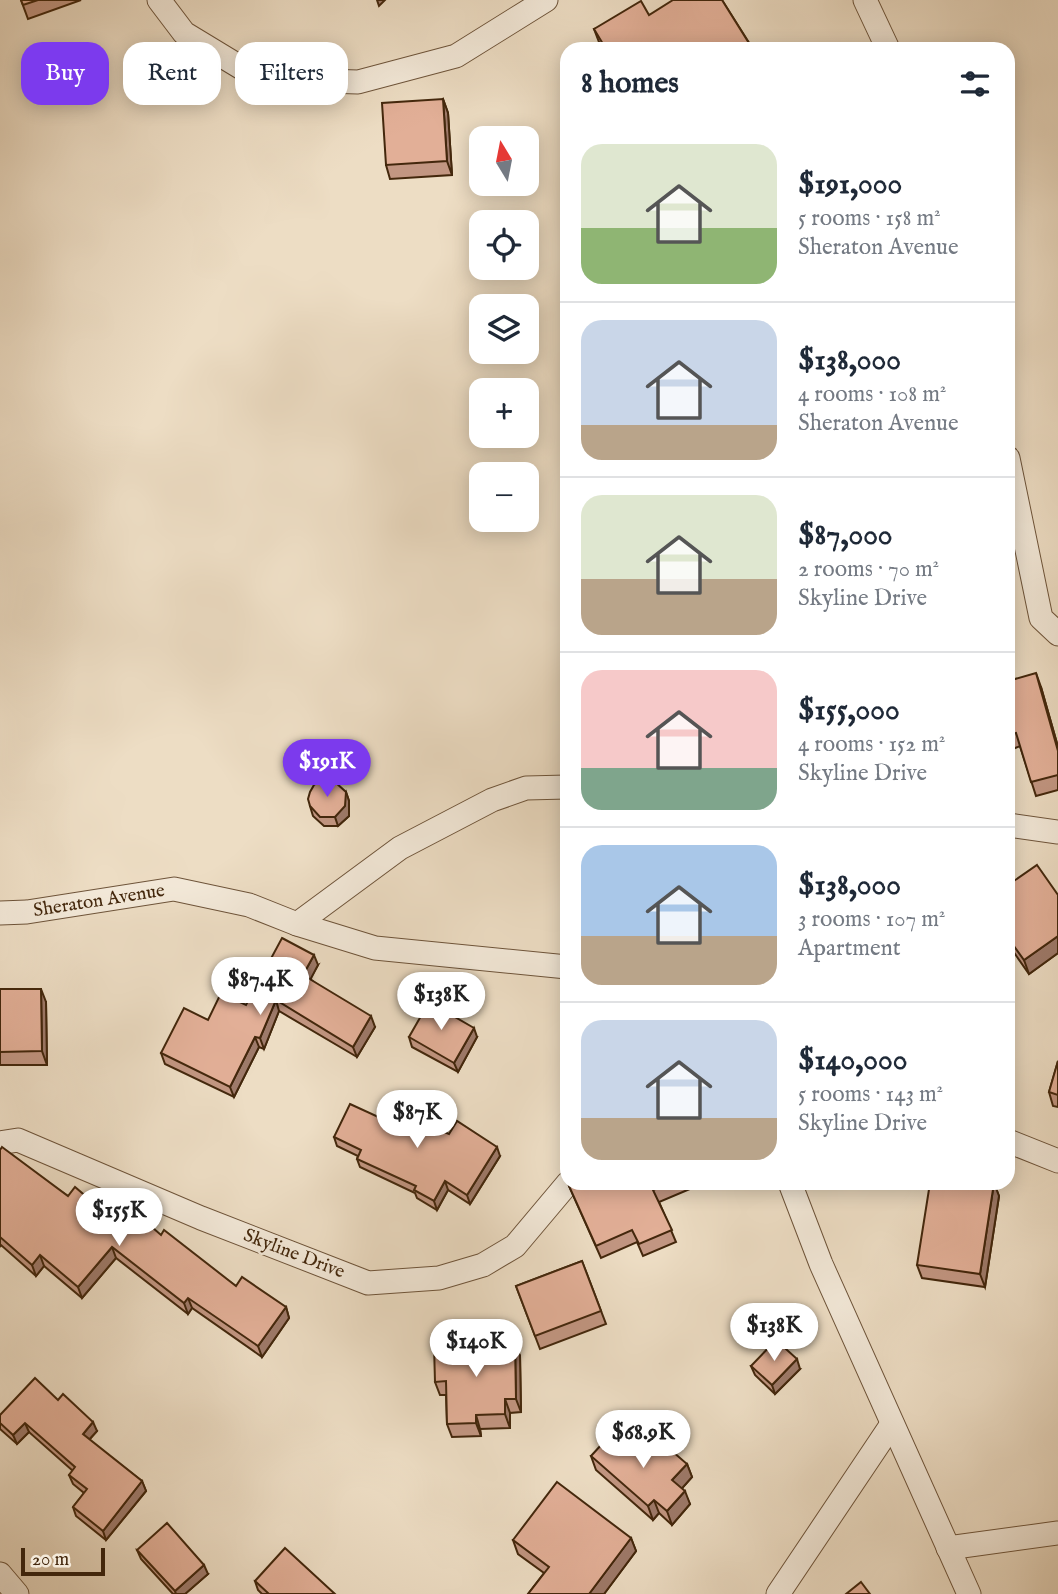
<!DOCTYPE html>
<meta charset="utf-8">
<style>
body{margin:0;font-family:"IM FELL English",serif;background:#f6f6f7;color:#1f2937;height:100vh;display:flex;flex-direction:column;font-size:26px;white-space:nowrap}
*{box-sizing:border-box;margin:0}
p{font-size:23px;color:#747a83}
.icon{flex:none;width:38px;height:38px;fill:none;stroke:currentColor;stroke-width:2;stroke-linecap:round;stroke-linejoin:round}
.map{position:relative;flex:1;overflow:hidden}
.panel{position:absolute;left:560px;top:42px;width:455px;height:1148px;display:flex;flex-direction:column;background:#fff;border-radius:21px;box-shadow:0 4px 18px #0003}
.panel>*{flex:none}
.top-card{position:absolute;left:21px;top:42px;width:434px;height:63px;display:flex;gap:14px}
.needle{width:46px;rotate:350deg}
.fabs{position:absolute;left:469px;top:126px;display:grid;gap:14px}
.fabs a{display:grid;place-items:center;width:70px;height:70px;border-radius:14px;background:#fff;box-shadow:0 4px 18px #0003;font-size:35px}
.scale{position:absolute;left:21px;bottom:18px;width:84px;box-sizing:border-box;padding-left:7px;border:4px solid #43270c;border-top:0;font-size:19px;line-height:24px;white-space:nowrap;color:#43270c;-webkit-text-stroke:5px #f3e9d9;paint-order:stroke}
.price{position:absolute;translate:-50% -60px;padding:0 16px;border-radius:24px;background:#fff;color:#222;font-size:23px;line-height:46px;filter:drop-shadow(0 2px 4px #0008)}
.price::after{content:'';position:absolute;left:50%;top:42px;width:21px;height:16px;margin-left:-10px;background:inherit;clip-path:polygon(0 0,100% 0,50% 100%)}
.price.selected{background:#7c3aed;color:#fff}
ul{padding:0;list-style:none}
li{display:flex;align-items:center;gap:21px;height:175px;padding:0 21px}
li+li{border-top:2px solid #e0e1e3}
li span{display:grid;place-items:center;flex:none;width:196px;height:140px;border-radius:21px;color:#555}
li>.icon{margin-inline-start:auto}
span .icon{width:84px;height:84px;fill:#fffc;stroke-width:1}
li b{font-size:30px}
h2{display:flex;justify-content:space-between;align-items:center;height:84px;padding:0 21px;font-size:30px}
.pill{padding:0 24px;border-radius:21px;background:#fff;box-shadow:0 4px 18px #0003;font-size:24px;line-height:63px}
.pill.selected{background:#7c3aed;color:#fff}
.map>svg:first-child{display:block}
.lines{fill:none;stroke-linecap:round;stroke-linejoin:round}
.minor-casing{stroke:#6e543a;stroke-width:25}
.minor{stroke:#f3e9d9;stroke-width:23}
.wall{fill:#c29682;stroke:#43270c;stroke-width:2}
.shaded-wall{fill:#9e7a6a;stroke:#43270c;stroke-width:2}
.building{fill:#e2af97;stroke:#43270c;stroke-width:2}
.labels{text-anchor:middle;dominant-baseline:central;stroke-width:5;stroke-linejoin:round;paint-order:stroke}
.street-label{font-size:19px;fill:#43270c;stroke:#f3e9d9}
</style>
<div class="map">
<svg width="1058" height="1594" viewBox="0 0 1058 1594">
<rect width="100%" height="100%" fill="#edddc4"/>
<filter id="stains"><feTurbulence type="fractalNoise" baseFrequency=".00286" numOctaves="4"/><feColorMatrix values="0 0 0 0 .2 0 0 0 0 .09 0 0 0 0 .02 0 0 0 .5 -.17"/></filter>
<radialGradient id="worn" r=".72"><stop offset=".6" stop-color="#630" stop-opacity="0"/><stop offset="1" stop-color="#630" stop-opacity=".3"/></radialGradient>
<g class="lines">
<g class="minor-casing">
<g id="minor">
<polyline points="159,0 184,33 260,79 358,82 456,56 546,0"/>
<polyline points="865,0 888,49"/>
<polyline points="1008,458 1041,618 1058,634"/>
<polyline points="1008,825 1058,832"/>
<polyline points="0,913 27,912 174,889 249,905 297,924 375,948 567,967"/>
<polyline points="297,924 400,848 492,800 526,788 567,787"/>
<polyline points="1008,1141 1058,1161"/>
<polyline points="0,1143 18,1140 201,1218 368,1283 439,1278 483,1265 515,1246 568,1183"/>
<polyline points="790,1183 821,1264 969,1594"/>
<polyline points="948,1548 1058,1533"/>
<polyline points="0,1574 17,1594"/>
<polyline points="778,1594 892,1424"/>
</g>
</g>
<use href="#minor" class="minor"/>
</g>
<g class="wall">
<polygon points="21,0 81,0 28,19"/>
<polygon points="722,0 753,49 603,49 599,42 594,29 649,15"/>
<polygon points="443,99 448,113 452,175 390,179 386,165"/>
<polygon points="1008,681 1041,687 1058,747 1058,790 1036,796 1020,746 1013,749 1008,736"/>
<polygon points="346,792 349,801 349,816 338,826 324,826 313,816 310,806"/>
<polygon points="1008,885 1058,895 1058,953 1029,974 1008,944"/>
<polygon points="318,965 310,979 375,1027 357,1057 279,1011 264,1049 259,1047 234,1097 165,1064 161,1053 208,1020 246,1005"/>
<polygon points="0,989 46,1002 47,1065 0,1065"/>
<polygon points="409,1037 477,1037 458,1072 412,1047"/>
<polygon points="1058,1061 1058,1107 1053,1106 1049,1092"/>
<polygon points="389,1122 500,1156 470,1204 448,1190 437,1210 417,1198 415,1193 360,1167 357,1159 358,1156 337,1146 334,1137"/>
<polygon points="0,1150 68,1196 109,1216 161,1235 236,1286 286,1307 289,1318 262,1357 192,1308 188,1314 116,1258 82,1298 44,1266 36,1276 1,1245 0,1247"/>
<polygon points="576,1183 704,1183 659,1202 676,1242 643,1256 637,1242 601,1258 569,1186"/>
<polygon points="994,1183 999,1196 985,1287 922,1278 917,1265"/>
<polygon points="582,1261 606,1324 540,1349 516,1286"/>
<polygon points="515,1343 520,1356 521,1412 510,1413 510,1428 480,1429 481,1436 452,1437 447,1424 446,1395 440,1395 435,1382"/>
<polygon points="751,1366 800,1369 775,1394 755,1375"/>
<polygon points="58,1400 97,1431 89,1440 142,1481 146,1491 106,1540 76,1516 73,1507 84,1493 73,1484 69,1475 73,1471 29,1432 17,1444 0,1429 0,1415"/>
<polygon points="591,1456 642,1457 687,1464 692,1477 682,1488 690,1504 672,1525 659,1513 653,1520 596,1470"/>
<polygon points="631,1538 636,1551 604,1594 528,1594 544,1573 518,1554 513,1540"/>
<polygon points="137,1550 208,1574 185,1594 173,1594 141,1559"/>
<polygon points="255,1581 335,1594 262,1594 258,1590"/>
</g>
<g class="shaded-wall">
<polygon points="377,0 385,0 379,6"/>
<polygon points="443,99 448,113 452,175 447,161"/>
<polygon points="1036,673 1041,687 1058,747 1058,751"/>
<polygon points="346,792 349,801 349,816 338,826 335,817"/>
<polygon points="1058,936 1058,953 1029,974 1024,960"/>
<polygon points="314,955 318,965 307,986 303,975"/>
<polygon points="41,989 46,1002 47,1065 42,1051"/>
<polygon points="276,1000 279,1011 264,1049 260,1038"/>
<polygon points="371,1016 375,1027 357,1057 353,1047"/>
<polygon points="474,1028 477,1037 458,1072 454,1063"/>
<polygon points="255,1037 259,1047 234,1097 230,1087"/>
<polygon points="497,1147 500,1156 470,1204 467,1195"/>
<polygon points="445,1181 448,1190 437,1210 434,1201"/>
<polygon points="994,1183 999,1196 985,1287 980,1274"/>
<polygon points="112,1247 116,1258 82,1298 78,1287"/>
<polygon points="40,1255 44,1266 36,1276 32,1265"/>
<polygon points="188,1298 192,1308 188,1314 184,1303"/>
<polygon points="286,1307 289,1318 262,1357 258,1346"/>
<polygon points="515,1343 520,1356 521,1412 516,1399"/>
<polygon points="797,1359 800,1369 775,1394 772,1385"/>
<polygon points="505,1399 510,1413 510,1428 505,1414"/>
<polygon points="476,1415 480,1429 481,1436 476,1423"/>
<polygon points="93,1422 97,1431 86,1443 83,1434"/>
<polygon points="25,1423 29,1432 17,1444 13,1435"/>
<polygon points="687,1464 692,1477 677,1494 672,1480"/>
<polygon points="142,1481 146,1491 106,1540 103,1531"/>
<polygon points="685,1491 690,1504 672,1525 667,1511"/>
<polygon points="654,1500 659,1513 653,1520 648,1506"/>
<polygon points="631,1538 636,1551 604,1594 589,1594"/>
<polygon points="204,1565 208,1574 185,1594 176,1594 175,1591"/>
</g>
<g class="building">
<polygon points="21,0 38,0 23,5"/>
<polygon points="673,0 722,0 752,48 750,49 606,49 594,29 641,1 649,15"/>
<polygon points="443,99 447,161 386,165 382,103"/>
<polygon points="1036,673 1058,751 1058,775 1031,782 1016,733 1008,735 1008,681"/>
<polygon points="320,781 335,782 346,792 345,806 335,817 320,817 310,806 308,799 310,792 314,785"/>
<polygon points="1037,865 1058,895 1058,936 1024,960 1008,938 1008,885"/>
<polygon points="282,938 314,955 303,975 371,1016 353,1047 276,1000 260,1038 255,1037 230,1087 161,1053 184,1008 208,1020 221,993 246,1005"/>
<polygon points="0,989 41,989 42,1051 0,1052"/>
<polygon points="429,1002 474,1028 454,1063 409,1037"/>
<polygon points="1058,1061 1058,1095 1049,1092"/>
<polygon points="350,1104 389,1122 393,1111 449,1134 457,1121 497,1147 467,1195 445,1181 434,1201 414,1190 416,1186 357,1159 361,1150 334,1137"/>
<polygon points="2,1147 68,1196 75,1187 109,1216 122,1201 161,1235 164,1230 236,1286 242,1277 286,1307 258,1346 188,1298 184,1303 112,1247 78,1287 40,1255 32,1265 0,1237 0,1150"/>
<polygon points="576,1183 671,1183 653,1190 672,1230 639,1244 632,1230 596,1246 569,1186"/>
<polygon points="930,1183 994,1183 980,1274 917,1265"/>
<polygon points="582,1261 601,1311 535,1336 516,1286"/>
<polygon points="776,1340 797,1359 772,1385 751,1366"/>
<polygon points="515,1343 516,1399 505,1399 505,1414 476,1415 476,1423 447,1424 446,1381 435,1382 434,1345"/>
<polygon points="35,1378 58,1400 63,1394 93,1422 83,1434 142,1481 103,1531 73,1507 87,1489 69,1475 75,1467 25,1423 13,1435 0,1423 0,1415"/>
<polygon points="613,1432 642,1457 658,1439 687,1464 672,1480 685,1491 667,1511 654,1500 648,1506 591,1456"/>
<polygon points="557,1482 631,1538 589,1594 528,1594 549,1567 513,1540"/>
<polygon points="167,1523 204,1565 175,1591 137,1550"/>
<polygon points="285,1548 335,1594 269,1594 255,1581"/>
<polygon points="861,1582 870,1594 846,1594"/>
</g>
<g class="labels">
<g class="street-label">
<text transform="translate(99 901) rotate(-9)">Sheraton Avenue</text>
<text transform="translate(294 1254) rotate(21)">Skyline Drive</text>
</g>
</g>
<rect width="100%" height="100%" filter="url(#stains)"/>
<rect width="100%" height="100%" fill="url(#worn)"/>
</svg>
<div class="fabs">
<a><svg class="needle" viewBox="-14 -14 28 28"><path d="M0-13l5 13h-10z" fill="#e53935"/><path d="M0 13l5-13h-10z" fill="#747a83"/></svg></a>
<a><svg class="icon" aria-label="locate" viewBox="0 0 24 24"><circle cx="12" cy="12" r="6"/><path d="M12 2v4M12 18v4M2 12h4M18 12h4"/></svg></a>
<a><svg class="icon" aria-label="layers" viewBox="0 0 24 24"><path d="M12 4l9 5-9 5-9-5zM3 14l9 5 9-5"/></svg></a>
<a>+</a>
<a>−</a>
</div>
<div class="scale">20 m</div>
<b class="price selected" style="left:327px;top:799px">$191K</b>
<b class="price" style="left:260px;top:1017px">$87.4K</b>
<b class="price" style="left:441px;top:1032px">$138K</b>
<b class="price" style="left:417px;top:1150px">$87K</b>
<b class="price" style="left:119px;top:1248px">$155K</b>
<b class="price" style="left:774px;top:1363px">$138K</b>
<b class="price" style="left:476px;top:1379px">$140K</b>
<b class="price" style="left:643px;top:1470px">$68.9K</b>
<div class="top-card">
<a class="pill selected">Buy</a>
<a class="pill">Rent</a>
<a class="pill">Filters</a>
</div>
<section class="panel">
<h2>8 homes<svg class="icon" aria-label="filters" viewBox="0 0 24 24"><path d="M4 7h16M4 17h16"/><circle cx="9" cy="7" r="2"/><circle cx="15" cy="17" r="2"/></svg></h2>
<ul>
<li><span style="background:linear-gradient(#dfe7d0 60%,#8fb573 0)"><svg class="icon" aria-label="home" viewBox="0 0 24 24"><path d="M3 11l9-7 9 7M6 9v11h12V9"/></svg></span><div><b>$191,000</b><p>5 rooms · 158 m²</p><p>Sheraton Avenue</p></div></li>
<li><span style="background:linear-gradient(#c9d6e8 75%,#b9a48a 0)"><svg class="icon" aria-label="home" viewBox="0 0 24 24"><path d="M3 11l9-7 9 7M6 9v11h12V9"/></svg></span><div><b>$138,000</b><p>4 rooms · 108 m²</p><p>Sheraton Avenue</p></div></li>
<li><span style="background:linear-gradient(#dfe7d0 60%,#b9a48a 0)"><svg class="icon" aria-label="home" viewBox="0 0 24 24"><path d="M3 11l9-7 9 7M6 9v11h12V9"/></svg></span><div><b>$87,000</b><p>2 rooms · 70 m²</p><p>Skyline Drive</p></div></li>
<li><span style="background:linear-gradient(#f6c9c9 70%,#7fa58c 0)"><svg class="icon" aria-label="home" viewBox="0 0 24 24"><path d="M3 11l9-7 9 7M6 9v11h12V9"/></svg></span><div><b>$155,000</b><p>4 rooms · 152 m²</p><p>Skyline Drive</p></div></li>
<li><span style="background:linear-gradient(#a9c7e8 65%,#b9a48a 0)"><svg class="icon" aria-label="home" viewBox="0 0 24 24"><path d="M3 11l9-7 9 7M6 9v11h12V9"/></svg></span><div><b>$138,000</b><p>3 rooms · 107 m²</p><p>Apartment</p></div></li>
<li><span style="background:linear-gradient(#c9d6e8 70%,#b9a48a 0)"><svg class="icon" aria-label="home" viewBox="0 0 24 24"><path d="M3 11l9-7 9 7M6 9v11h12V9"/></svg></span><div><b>$140,000</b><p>5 rooms · 143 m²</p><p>Skyline Drive</p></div></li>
</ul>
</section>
</div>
